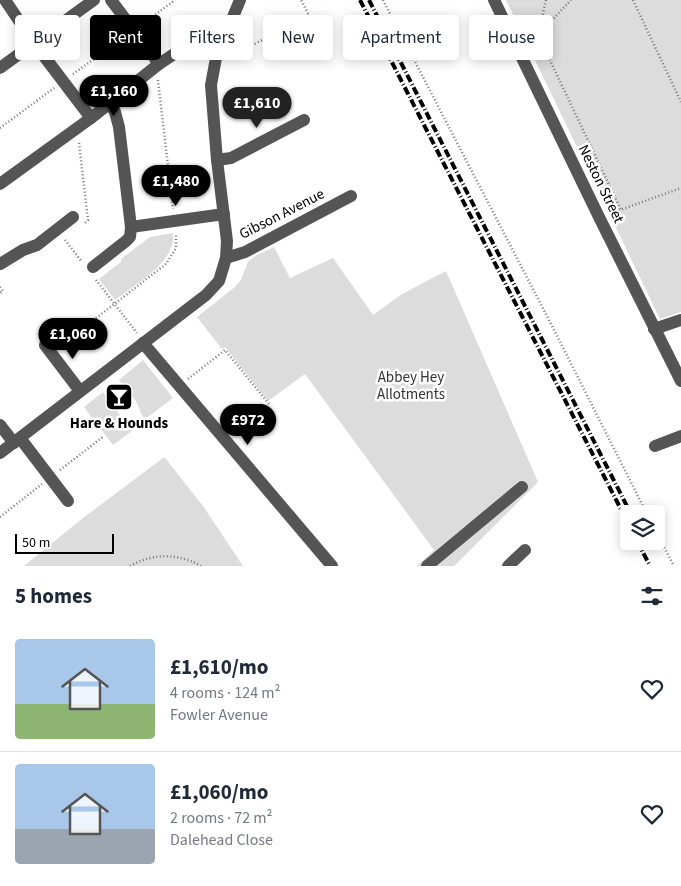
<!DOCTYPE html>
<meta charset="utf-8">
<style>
body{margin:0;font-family:"Source Sans 3",sans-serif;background:#f2f2f3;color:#1f2937;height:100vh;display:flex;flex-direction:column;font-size:19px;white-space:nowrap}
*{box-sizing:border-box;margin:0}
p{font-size:16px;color:#747a83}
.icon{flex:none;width:28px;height:28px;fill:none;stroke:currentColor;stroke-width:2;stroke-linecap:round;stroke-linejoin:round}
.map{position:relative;height:566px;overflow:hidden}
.panel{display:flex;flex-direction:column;background:#fff;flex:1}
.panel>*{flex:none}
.banner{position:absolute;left:15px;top:15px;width:651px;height:45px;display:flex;gap:10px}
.controls{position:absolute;left:620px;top:505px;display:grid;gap:10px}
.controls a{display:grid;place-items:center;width:45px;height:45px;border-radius:5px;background:#fff;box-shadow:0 2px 12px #0003;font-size:25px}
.scale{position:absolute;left:15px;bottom:12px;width:99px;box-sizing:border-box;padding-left:5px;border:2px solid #000;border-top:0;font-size:14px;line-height:18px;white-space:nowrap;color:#000;-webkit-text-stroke:4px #fff;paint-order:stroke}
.price{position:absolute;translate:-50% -42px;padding:0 11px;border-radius:18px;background:#000;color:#fff;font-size:16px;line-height:32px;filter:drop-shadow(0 1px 2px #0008)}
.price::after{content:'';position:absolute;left:50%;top:30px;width:15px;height:11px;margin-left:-8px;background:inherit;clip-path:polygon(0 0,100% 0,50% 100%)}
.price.selected{background:#222;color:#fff}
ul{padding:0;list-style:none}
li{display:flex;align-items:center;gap:15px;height:125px;padding:0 15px}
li+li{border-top:1px solid #e0e1e3}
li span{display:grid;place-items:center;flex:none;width:140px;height:100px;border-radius:5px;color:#555}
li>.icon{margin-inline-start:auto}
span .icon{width:60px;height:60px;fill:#fffc;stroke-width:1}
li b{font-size:21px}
h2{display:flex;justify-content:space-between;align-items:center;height:60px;padding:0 15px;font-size:21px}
.chip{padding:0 18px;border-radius:5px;background:#fff;box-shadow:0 2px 12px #0003;font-size:18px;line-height:45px}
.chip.selected{background:#000;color:#fff}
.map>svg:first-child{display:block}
.green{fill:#dcdcdc}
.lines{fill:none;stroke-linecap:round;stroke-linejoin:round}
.path{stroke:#777;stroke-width:2.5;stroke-dasharray:1 2.5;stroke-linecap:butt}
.minor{stroke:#555;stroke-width:12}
.rail{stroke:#000;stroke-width:4;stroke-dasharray:8 2.5 1 2.5;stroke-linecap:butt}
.labels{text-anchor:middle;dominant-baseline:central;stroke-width:5;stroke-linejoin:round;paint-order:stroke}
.street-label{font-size:15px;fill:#000;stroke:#fff}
.park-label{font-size:15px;fill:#333;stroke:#fff}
.poi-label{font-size:15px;font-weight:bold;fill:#000;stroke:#fff}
</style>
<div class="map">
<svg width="681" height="566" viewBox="0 0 681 566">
<rect width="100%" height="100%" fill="#fff"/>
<g class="green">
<polygon points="506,0 681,0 681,312 660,319"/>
<path d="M173 233C176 263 136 283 115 300L99 279 121 262V259L150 237Z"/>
<polygon points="274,247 290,278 333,258 373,315 402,294 446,271 538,482 454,566 417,566 434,550 305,374 268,401 225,347 222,349 197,317 235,287 241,280 248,262 257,255"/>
<polygon points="143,360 173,398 144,420 136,401 119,380"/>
<polygon points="103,392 132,431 113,445 84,407"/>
<polygon points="163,458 165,458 203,506 243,566 24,566 83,518"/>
</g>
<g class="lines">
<g class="path">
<polyline points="383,0 549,320 647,514"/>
<polyline points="546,0 538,35 621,210"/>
<polyline points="633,0 681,102"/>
<polyline points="144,23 175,0"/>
<polyline points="527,40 538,35 571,0"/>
<polyline points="230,57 309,15 301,0"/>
<polyline points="73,74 123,38"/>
<polyline points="158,80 173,209"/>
<polyline points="0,128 54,88"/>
<polyline points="79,143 88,220 85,223"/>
<polyline points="609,214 681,188"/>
<polyline points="65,240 82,262"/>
<polyline points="96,280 137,333"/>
<polyline points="0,287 3,291 0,293"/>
<polyline points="60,346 166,264 176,248 176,234"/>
<polyline points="188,379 225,350 269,404"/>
<polyline points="60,470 104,436"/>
<polyline points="0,517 42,484"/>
<polyline points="656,532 674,566"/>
<path d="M130 566C153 553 178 553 201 566"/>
</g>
<g class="minor">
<polyline points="5,0 34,43 91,118"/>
<polyline points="111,0 159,64"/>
<polyline points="494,0 599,217 681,381"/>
<polyline points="0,68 94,0"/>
<polyline points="217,160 231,158 304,120"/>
<polyline points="0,184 91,118 159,64 197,39 212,32 226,34"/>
<polyline points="131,227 224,214"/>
<polyline points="226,258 245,252 351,196"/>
<polyline points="0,264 23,250 37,245 73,217"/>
<polyline points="93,267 126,241 130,237 131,227 119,127 115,112 110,103"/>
<polyline points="654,329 681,320"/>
<polyline points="143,343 332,566"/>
<polyline points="45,345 80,391"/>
<polyline points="0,425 14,443"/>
<polyline points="20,438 68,501"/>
<polyline points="655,446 681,436"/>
<polyline points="0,453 206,295 219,281 226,258 227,241 217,160 211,85 216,58 240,0"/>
<polyline points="427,566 522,487"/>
<polyline points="508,566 525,550"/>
</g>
<g class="rail">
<polyline points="360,0 629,525"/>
<polyline points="369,0 631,514"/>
<polyline points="637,541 650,566"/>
</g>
</g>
<defs>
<g id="bar-square" transform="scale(1.4375)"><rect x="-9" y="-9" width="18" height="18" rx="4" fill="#000" stroke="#fff"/><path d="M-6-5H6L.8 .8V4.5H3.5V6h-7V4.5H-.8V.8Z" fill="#fff"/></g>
</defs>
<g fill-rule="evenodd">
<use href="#bar-square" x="119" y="397"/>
</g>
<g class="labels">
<g class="street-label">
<text transform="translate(601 184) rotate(64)">Neston Street</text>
<text transform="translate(282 214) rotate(-27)">Gibson Avenue</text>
</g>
<g class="park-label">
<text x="411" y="377">Abbey Hey<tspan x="411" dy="17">Allotments</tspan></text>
</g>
<g class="poi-label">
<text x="119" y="423">Hare &amp; Hounds</text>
</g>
</g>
</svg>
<div class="controls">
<a><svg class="icon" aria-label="layers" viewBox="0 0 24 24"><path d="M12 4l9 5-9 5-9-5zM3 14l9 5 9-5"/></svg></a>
</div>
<div class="scale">50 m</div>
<b class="price" style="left:114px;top:117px">£1,160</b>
<b class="price selected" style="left:257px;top:129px">£1,610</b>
<b class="price" style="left:176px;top:207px">£1,480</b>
<b class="price" style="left:73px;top:360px">£1,060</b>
<b class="price" style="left:248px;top:446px">£972</b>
<div class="banner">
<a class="chip">Buy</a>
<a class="chip selected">Rent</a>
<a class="chip">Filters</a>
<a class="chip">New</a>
<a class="chip">Apartment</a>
<a class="chip">House</a>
</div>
</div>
<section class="panel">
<h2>5 homes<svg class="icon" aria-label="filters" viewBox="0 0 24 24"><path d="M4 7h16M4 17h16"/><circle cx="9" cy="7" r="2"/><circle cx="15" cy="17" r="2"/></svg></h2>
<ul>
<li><span style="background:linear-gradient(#a9c7e8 65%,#8fb573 0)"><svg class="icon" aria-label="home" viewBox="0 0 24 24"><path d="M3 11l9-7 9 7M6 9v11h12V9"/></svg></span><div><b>£1,610/mo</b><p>4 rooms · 124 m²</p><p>Fowler Avenue</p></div><svg class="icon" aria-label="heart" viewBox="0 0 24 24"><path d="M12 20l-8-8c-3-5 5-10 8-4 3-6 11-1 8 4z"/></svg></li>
<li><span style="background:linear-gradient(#a9c7e8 65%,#9aa5b1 0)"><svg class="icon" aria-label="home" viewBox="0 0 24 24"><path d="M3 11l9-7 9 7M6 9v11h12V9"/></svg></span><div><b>£1,060/mo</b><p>2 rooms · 72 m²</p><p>Dalehead Close</p></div><svg class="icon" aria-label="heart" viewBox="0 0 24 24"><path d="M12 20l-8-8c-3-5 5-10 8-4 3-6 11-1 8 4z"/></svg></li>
</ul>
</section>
